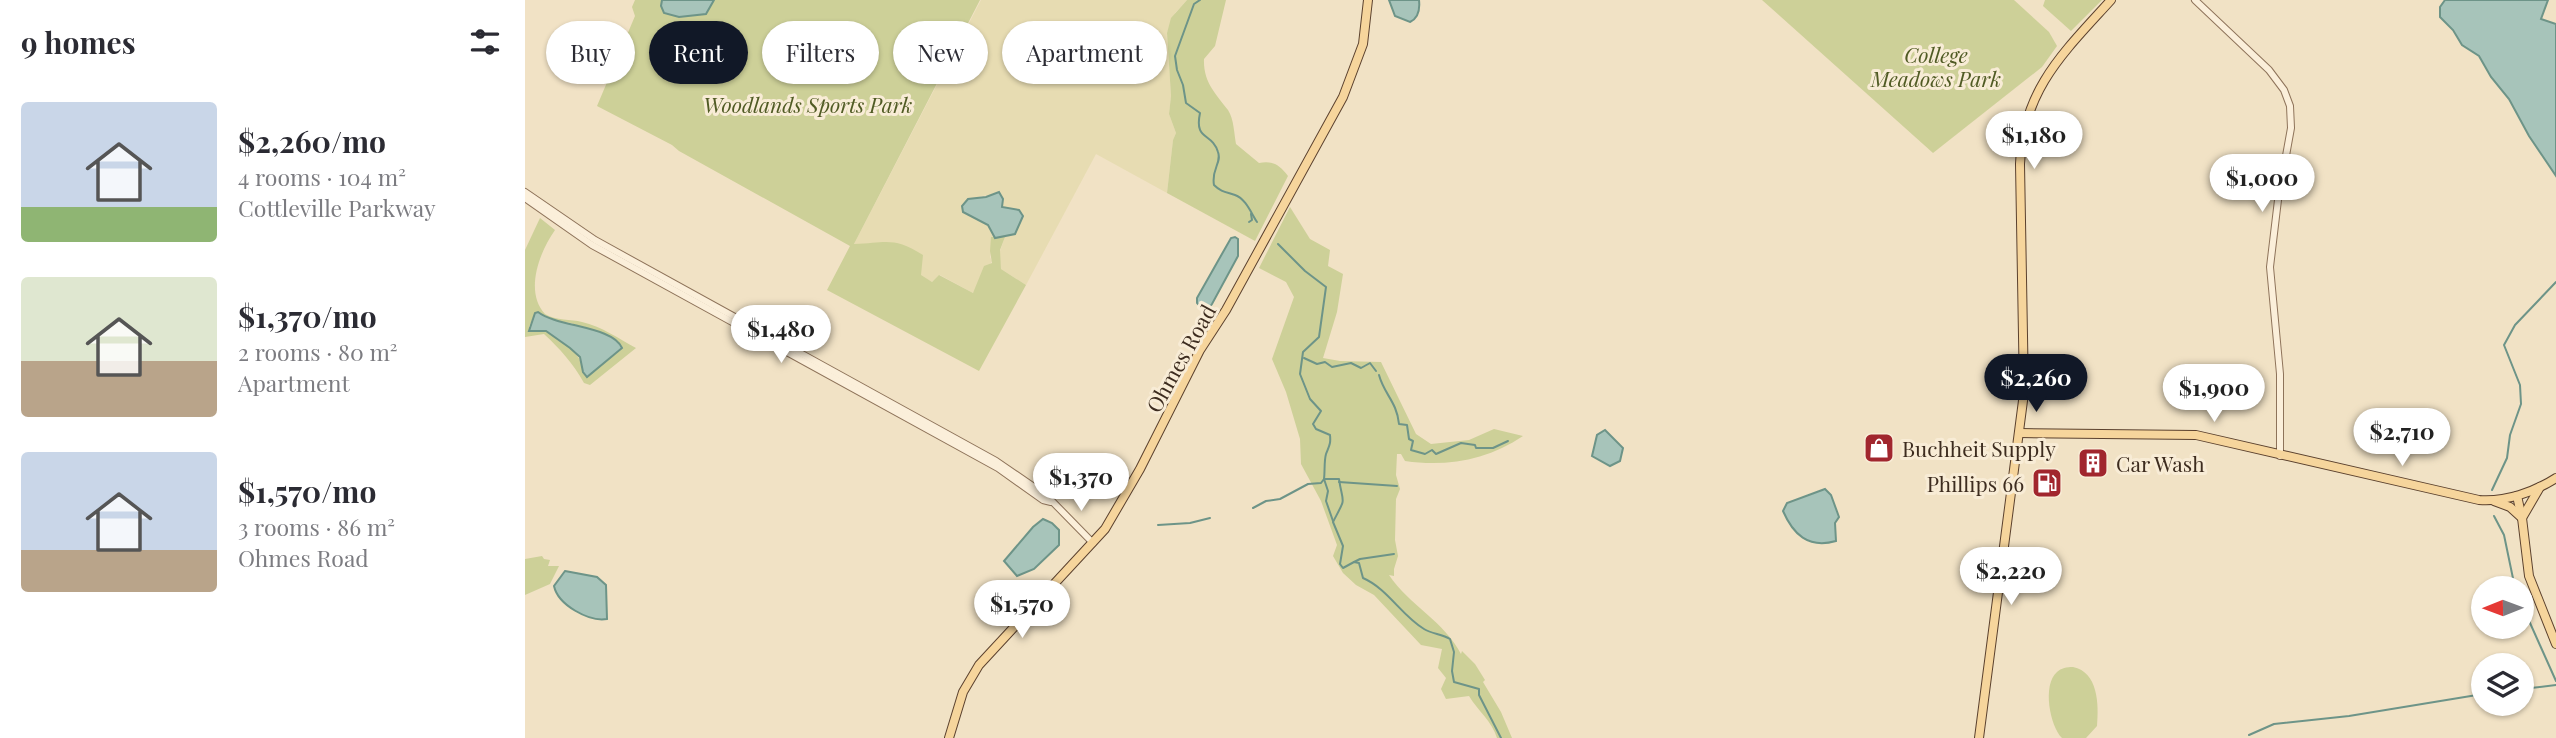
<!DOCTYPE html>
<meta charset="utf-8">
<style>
body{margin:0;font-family:"Playfair Display",serif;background:#f7f7f7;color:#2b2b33;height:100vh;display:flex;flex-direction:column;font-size:26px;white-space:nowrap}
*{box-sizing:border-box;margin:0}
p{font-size:23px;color:#7c7c81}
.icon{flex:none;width:38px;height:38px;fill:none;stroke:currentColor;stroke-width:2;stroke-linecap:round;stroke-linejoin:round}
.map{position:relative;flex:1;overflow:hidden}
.drawer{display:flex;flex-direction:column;background:#fff;width:525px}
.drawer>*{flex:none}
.guide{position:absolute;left:21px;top:21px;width:665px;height:63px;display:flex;gap:14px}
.needle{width:46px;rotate:269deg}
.controls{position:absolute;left:1946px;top:576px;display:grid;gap:14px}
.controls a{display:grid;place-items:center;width:63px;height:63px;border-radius:50%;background:#fff;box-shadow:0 2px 5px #0004;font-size:35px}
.price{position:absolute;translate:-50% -60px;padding:0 16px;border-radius:24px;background:#fff;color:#222;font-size:23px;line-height:46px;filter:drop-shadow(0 2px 4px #0008)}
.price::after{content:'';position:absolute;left:50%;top:42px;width:21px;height:16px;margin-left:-10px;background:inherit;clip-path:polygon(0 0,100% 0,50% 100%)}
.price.active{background:#111827;color:#fff}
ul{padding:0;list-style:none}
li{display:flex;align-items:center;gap:21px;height:175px;padding:0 21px}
li span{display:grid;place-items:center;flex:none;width:196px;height:140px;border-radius:7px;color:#555}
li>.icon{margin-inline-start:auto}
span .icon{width:84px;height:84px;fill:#fffc;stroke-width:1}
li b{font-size:30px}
h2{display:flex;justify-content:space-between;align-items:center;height:84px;padding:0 21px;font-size:30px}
.pill{padding:0 24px;border-radius:32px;background:#fff;box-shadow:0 2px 5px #0004;font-size:24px;line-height:63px}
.pill.active{background:#111827;color:#fff}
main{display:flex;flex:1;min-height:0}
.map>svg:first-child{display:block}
.farmland{fill:#e7dcb2}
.green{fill:#cdd098;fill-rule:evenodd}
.water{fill:#a7c4ba;stroke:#6d9488;stroke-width:2}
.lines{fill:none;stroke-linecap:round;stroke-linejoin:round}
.stream{stroke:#6d9488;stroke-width:2}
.minor-casing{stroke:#8e735a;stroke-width:8}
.major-casing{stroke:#5b412e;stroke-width:10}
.minor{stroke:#fbefda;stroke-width:6}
.major{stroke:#f6d59c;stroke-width:8}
.labels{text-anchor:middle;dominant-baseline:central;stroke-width:6;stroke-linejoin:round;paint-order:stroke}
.park-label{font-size:21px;font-style:italic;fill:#505b24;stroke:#f8ecd6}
.street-label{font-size:21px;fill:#3d2c1f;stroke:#f8ecd6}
.poi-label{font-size:21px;fill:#3d2c1f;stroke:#f8ecd6;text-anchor:start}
</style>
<main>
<section class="drawer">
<h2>9 homes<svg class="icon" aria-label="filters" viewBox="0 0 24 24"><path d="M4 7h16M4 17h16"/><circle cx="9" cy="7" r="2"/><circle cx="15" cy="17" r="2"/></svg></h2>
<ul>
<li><span style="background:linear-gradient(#c9d6e8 75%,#8fb573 0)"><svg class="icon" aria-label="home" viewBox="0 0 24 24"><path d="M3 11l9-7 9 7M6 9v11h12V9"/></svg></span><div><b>$2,260/mo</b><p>4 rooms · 104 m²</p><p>Cottleville Parkway</p></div></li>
<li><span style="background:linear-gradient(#dfe7d0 60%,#b9a48a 0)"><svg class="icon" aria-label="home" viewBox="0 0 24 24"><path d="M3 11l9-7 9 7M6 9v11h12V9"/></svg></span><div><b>$1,370/mo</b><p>2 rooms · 80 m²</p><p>Apartment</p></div></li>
<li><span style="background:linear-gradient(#c9d6e8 70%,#b9a48a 0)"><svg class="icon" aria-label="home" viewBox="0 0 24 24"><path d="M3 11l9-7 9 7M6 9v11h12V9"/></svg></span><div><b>$1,570/mo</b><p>3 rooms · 86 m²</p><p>Ohmes Road</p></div></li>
</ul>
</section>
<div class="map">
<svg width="2031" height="738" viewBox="0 0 2031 738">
<rect width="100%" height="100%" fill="#f1e2c5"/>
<polygon class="farmland" points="456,0 662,0 650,13 642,33 646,96 644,114 651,133 648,140 642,193 571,154 501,285 476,269 474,254 480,237 487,235 498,214 494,210 477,207 476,194 456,196 438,212 458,221 465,227 468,236 465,257 467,261 448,293 415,275 407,282 329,244"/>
<g class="green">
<path d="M110 0H455L329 244C361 243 368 236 398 255L396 275 407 282 414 275 448 293 459 266 467 263 465 251 466 237H480L475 250 476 269 501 285 454 371 302 290 325 246 154 151 147 145 72 106 110 16 107 7Z"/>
<path d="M662 0H701L690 46 679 59C678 82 691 94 703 110 709 119 709 134 711 144L734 163C747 160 755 165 763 176L730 241 642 193 648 140 651 133 644 114 646 96 642 33 646 18Z"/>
<polygon points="1237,0 1489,0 1524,32 1532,46 1517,67 1408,153"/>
<polygon points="1520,0 1577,0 1546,31 1518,6"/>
<path d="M765 207 785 239 805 250 803 266 818 274 812 312 798 358 815 361 856 362 891 434 906 444 944 440 969 429 998 436C963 460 922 467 880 461L876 454H872L871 475 875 489 871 499 870 540 873 556 869 569V576L864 575C884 605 920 622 936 654L937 651 950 664 960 680 958 682 976 712 987 738H972C967 721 953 711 944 696L921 699 916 689 921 678 913 668 917 649 896 645 849 595 831 585 818 573 808 556 812 545 796 501 776 464 775 439 761 392 747 359 769 297 761 282 734 268Z"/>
<path d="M15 218 30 230C13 254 0 293 20 314 31 321 46 319 57 322 76 326 94 339 111 348L65 385 59 383C48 363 35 349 19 334L0 337V250ZM10 313 28 321 46 323 94 342 92 353 66 372 64 376C52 350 34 332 4 327Z"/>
<polygon points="17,556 19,559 25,560 23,566 34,566 25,584 0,595 0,559"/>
<path d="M1548 667C1573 672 1574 704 1572 726L1561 738H1537C1525 726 1517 685 1532 672 1536 668 1542 667 1548 667Z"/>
</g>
<g class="water">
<polygon points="137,0 189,0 181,14 154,17 139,13 136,6"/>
<path d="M864 0H894C895 9 894 18 885 22L870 16Z"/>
<polygon points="1920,0 2023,0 2016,19 2031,24 2031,176 2004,136 1984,99 1966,77 1954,56 1937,45 1928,30 1915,17 1915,7"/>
<polygon points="474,192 478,199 477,207 494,210 498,216 490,234 470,238 463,225 438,212 437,206 443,199 461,197"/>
<polygon points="710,237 713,239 713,256 687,304 683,309 677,309 672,303 672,298 706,238"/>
<path d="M13 312C32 327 88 326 97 348L62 377 58 372 55 357 45 348 21 331H4L10 313Z"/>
<polygon points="1080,430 1098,448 1095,461 1085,466 1067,456 1072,435"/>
<path d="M1300 489 1306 495 1314 517 1310 523 1311 541C1283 549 1268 534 1258 511L1262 503Z"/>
<polygon points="518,519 527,523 534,530 534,545 509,569 492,576 479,561 508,527"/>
<path d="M40 571 72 577 81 585 82 619C64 622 33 605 29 586Z"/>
</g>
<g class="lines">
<g class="stream">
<path d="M675 0 669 4 650 56 652 70 658 85 661 103 675 113C669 141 687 132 693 152 697 163 686 169 689 185 696 192 701 192 710 195 721 199 726 213 732 222"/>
<polyline points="724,222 727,220 726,214"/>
<path d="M753 244 780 271 801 287 794 337 778 352 775 374 785 399 796 411 788 424 791 429 805 435C806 444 804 446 801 454 799 461 800 471 799 479H814C818 506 822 495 808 522L818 546 815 564 818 568 829 562 834 563 838 578C863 589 876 615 899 629 907 634 917 634 925 639L929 652 927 671 929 682 954 689V695L976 738"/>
<polyline points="779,358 792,364 800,362 807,367 826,363 836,368 845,363 851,371"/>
<path d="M854 375C859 394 872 402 874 424L882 425 884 439 888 441 886 450 900 454 907 450 911 454 936 443 950 445 951 448H968L983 441"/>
<polyline points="814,482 872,486"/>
<polyline points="1967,490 1982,458 1985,435 1996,404 1995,385 1979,345 1990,325 2031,282"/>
<polyline points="728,508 741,501 755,499 783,484 796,483 799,479 803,491 801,501 808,521"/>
<polyline points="1969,516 1979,535 1990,588"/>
<polyline points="633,525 665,523 685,518"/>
<polyline points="829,562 835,559 869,554"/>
<polyline points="1997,605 2031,681"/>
<polyline points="1997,689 2031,685"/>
<polyline points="1724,735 1749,724 1824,716 1958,694"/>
</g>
<g class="minor-casing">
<g id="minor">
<polyline points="1670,0 1744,70 1759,90 1765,106 1766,128 1753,200 1745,267 1755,374 1755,456"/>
<polyline points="0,192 70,240 471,461 522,496 568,543"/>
<polyline points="0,198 67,245 473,468 518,500 526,502"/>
</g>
</g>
<g class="major-casing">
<g id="major">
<path d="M1495 433 1671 435 1954 500C1981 502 2009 492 2031 478"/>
<polyline points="1992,496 1997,518 2004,576 2031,644"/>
<polyline points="1969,501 1985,507 1996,517"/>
<polyline points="1997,518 2015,487"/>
<polyline points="424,738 438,692 454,665 580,529 615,469 675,350 701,310 818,97 838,44 843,0"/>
<path d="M1454 738 1499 393 1495 164C1498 89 1539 52 1586 0"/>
</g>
</g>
<use href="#minor" class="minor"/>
<use href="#major" class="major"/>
</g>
<defs>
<g id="shop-square" transform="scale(1.575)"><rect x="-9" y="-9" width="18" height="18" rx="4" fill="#a1262e" stroke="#f8ecd6"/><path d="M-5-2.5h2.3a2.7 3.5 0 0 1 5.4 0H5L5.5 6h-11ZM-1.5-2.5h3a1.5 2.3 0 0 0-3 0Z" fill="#fff"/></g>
<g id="building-square" transform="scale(1.575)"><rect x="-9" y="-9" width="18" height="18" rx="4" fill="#a1262e" stroke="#f8ecd6"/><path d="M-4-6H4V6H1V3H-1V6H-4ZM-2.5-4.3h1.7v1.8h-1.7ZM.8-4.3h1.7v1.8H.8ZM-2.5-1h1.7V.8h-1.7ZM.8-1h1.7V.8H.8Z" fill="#fff"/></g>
<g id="fuel-square" transform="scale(1.575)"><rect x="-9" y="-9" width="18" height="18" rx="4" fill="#a1262e" stroke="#f8ecd6"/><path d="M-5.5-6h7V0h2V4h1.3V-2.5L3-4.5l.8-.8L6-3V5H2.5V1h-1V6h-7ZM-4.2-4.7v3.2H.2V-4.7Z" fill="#fff"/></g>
</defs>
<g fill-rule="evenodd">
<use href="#shop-square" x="1354" y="448"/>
<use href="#building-square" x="1568" y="463"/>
<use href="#fuel-square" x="1522" y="483"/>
</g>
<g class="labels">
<g class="park-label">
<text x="1411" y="54">College<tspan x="1411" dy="24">Meadows Park</tspan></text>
<text x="283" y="104">Woodlands Sports Park</text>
</g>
<g class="street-label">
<text transform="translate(655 358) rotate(-61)">Ohmes Road</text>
</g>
<g class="poi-label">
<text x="1377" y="448">Buchheit Supply</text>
<text x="1591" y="463">Car Wash</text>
<text x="1499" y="483" text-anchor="end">Phillips 66</text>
</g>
</g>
</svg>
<div class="controls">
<a><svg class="needle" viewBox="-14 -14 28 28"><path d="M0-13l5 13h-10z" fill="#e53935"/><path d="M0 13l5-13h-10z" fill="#7c7c81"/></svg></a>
<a><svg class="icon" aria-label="layers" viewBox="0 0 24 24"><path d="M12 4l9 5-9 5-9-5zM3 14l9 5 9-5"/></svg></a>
</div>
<b class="price" style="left:1509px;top:171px">$1,180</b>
<b class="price" style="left:1737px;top:214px">$1,000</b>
<b class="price" style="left:256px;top:365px">$1,480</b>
<b class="price active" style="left:1511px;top:414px">$2,260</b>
<b class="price" style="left:1689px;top:424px">$1,900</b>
<b class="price" style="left:1877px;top:468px">$2,710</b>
<b class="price" style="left:556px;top:513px">$1,370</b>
<b class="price" style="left:1486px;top:607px">$2,220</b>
<b class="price" style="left:497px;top:640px">$1,570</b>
<div class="guide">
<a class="pill">Buy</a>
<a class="pill active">Rent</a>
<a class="pill">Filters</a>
<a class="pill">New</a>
<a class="pill">Apartment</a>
</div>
</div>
</main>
